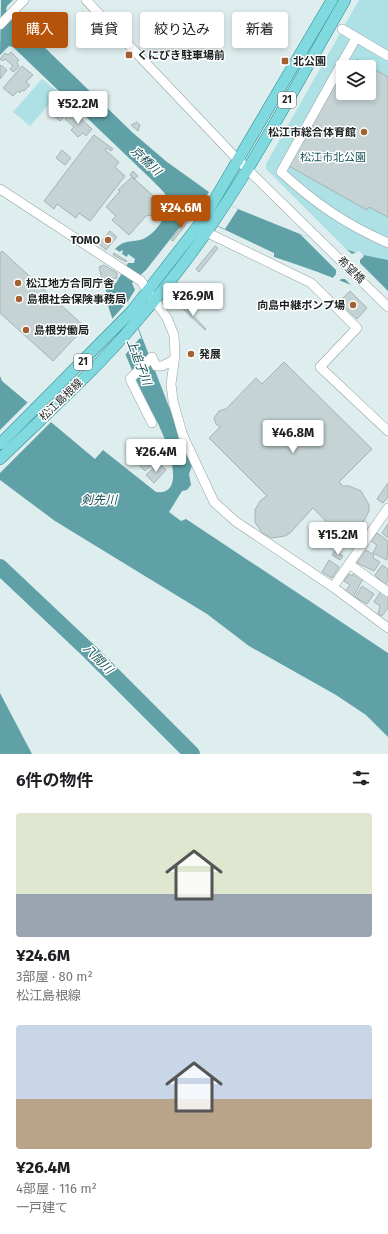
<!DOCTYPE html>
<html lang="ja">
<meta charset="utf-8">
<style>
body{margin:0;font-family:"Fira Sans","Noto Sans JP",sans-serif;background:#f6f6f6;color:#202124;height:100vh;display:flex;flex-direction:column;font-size:15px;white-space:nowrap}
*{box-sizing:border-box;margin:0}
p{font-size:13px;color:#757577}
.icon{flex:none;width:22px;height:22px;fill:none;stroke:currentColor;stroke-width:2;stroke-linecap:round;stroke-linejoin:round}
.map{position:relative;height:754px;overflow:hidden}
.side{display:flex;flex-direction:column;background:#fff;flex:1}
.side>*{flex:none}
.guide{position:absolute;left:12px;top:12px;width:364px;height:36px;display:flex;gap:8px}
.buttons{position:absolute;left:336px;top:60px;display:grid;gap:8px}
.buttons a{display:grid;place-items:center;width:40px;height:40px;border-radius:4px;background:#fff;box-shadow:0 2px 6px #0003;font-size:20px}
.price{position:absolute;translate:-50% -34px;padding:0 9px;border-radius:4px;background:#fff;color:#222;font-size:13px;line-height:26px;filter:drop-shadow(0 1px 2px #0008)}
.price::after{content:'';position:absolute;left:50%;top:24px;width:12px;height:9px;margin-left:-6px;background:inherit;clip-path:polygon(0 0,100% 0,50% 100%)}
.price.current{background:#b45309;color:#fff}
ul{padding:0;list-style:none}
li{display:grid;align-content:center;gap:8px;height:212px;padding:0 16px}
li span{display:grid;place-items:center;height:124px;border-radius:4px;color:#555}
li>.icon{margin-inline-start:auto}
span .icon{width:72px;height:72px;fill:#fffc;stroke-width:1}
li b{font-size:17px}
h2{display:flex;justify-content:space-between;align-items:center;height:48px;padding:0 16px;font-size:17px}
.chip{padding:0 14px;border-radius:4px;background:#fff;box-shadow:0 2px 6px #0003;font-size:14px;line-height:36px}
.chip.current{background:#b45309;color:#fff}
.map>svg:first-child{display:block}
.green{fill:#ade1e6;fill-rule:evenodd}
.water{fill:#5fa1a7}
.pier{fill:#deedee}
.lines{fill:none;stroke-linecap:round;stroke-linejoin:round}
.river{stroke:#5fa1a7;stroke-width:16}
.building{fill:#c5d3d4;stroke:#a5b3b4}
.minor-casing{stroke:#94a1a2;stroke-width:10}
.major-casing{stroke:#278890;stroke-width:12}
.minor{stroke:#fff;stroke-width:9}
.major{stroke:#81d9e0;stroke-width:11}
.poi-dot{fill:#a46031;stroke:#fff;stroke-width:1.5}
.labels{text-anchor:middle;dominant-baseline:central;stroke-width:3;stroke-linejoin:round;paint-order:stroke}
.shield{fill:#fff;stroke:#5f6364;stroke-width:1}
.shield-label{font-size:10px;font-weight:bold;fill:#1b2021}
.poi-label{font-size:11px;font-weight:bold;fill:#1b2021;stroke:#fff;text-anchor:start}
.park-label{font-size:11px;fill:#195358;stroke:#fff}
.street-label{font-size:11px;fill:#1b2021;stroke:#fff}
.water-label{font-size:12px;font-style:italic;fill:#1a5358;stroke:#fff}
</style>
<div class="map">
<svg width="388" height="754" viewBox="0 0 388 754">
<rect width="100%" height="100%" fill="#deedee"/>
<g class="green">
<path d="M359 0H388V291L364 256 359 251 355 254H351L266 169V164ZM343 67H369V93H343Z"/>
<polygon points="42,79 59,93 30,126 13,112"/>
</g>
<g class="water">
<path d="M1 0H13L7 6 6 10 133 133 167 162 209 192 238 209 300 234 363 255 388 260V299C350 285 313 269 274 257V253L194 215 190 214 146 270 132 283 135 290 128 301 192 466 189 474 191 485 187 490 182 491 169 512 181 521 186 519 388 653V737L366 715 336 695 249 646 207 614 55 521 0 480V376L2 381 95 459 103 450 156 492C193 497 160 423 150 409 132 373 117 335 105 296L107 295 105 287 116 283 128 263H134L135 259 128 254 127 257 122 254 123 251 122 250 120 252 115 249C125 239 131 243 143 239 155 235 170 213 168 201 167 193 158 187 153 181L13 47 9 46 0 55Z"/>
<polygon points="0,693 32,754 0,754"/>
</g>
<g class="pier">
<polygon points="209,192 238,209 225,229 194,215"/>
<polygon points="300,234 346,249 352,254 359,251 364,256 360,260 360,263 388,291 388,299 352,286 345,279 341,279 337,283 334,281 332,279 336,274 336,270"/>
<polygon points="128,301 142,340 140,338 125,355 112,319"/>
<polygon points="29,401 52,421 0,473 0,430"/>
</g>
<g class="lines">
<polyline class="river" points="0,567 90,652 192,754"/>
</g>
<g class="building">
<polygon points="11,52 19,60 17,62 19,67 13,72 10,69 13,66 5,59 3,61 0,59 5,53 8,55"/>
<polygon points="357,59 388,77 388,217 369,207 367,210 287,165 343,67 343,93 369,93 369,67 353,67"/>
<polygon points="1,65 7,70 0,79 0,66"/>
<polygon points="22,66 33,75 26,82 30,85 24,91 22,90 20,93 18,91 13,96 3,88"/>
<polygon points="59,95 65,100 56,110 50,105"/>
<polygon points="66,100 70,104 67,108 62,103"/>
<polygon points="62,106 68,112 60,121 52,114"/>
<polygon points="73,111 92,129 86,136 83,133 78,137 71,130 74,127 65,119"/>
<polygon points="137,122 140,125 138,131 131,125"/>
<polygon points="94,135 113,149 111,151 107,148 105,150 119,162 115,167 125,176 90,221 79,213 76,218 57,204 54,209 44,201"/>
<polygon points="62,150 71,158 65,165 56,158"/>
<polygon points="133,171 138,176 135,179 130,175"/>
<polygon points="132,177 157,199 154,202 159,211 155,215 146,216 129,235 112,220 116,216 106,207 120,191 118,190"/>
<polygon points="188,217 190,219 173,241 171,240"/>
<polygon points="110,231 117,237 106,250 99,244"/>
<polygon points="215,246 218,248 199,272 196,269"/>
<polygon points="2,251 85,327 53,361 0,313 0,253"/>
<polygon points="114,253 127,261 126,262 113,255"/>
<polygon points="104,265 117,273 117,278 103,282 99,267"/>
<polygon points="180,291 183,293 177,300 174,298"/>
<polygon points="350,291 367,308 357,319 339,302"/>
<polygon points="184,306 206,329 205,330 182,308"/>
<polygon points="284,362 372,449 339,482 343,486 349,486 361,491 369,505 369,511 364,521 353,528 342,527 338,530 343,535 341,537 313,508 290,533 285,536 272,538 262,533 255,522 255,510 260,501 267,496 209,438 220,427 216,424 214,418 219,411 226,409 256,378 262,384"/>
<polygon points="150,440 163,453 145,471 132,458"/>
<polygon points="159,463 166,470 154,483 146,475"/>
<polygon points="388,483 388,497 383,503 377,499"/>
<polygon points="388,524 388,538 382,533"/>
<polygon points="377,533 388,541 387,560 373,553 377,545 371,541"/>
<polygon points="366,550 374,555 373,558 380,562 374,571 357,563"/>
<polygon points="335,551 343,556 340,560 332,555"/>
<polygon points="329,560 339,567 332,578 322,572"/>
<polygon points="382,565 388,569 388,581 385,585 375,575"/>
<polygon points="354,573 363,579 353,597 345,592 350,585 344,581 349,574 352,576"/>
<polygon points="362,586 374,594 367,604 355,597"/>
<polygon points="381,591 388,596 388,608 382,616 378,614 380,606 374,602"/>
</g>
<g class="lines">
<g class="minor-casing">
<g id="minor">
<polyline points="86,0 238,160 388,307"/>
<polyline points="0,25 24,0"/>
<polyline points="342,29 388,56"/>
<path d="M356 38 281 172C316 204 345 224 388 243"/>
<polyline points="0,189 141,281 167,318 174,335 175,355 171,384 173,401 183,436 214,502 235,521 333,587 388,628"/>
<polyline points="206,232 311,283 357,328 320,367 388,431"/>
<polyline points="152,423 130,379 152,357 156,366 162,366 174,360"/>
<polyline points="349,564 388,592"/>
<polyline points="333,587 388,508"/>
</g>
</g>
<g class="major-casing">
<g id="major">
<polyline points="0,444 132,311 202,221 332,0"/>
<path d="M0 459C46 414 95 371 136 322 163 291 189 258 212 224 261 152 302 75 345 0"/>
</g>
</g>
<use href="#minor" class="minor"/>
<use href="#major" class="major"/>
</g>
<g class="poi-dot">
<rect x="125" y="51" width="8" height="8" rx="2"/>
<rect x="281" y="57" width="8" height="8" rx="2"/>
<circle cx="364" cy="132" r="4"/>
<circle cx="108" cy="240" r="4"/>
<circle cx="18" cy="283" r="4"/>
<circle cx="19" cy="299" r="4"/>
<circle cx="353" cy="305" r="4"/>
<circle cx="26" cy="330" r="4"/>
<circle cx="191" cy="354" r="4"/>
</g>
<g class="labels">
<g class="shield">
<rect x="278" y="92" width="18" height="16" rx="3"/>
<rect x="74" y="354" width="18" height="16" rx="3"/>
</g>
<g class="shield-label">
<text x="287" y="100">21</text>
<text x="83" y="362">21</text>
</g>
<g class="poi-label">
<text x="137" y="55">くにびき駐車場前</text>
<text x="293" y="61">北公園</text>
<text x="356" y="132" text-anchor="end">松江市総合体育館</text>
<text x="100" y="240" text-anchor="end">TOMO</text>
<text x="26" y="283">松江地方合同庁舎</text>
<text x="27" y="299">島根社会保険事務局</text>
<text x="345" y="305" text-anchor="end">向島中継ポンプ場</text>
<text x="34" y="330">島根労働局</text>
<text x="199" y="354">発展</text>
</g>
<g class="park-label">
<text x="333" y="157">松江市北公園</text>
</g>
<g class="street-label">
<text transform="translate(351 270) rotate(44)">希望橋</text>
<text transform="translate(61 400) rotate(-44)">松江島根線</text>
</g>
<g class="water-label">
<text transform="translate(146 161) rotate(43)">京橋川</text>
<text transform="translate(139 362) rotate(69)">上追子川</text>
<text x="99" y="500">剣先川</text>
<text transform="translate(98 659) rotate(45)">八間川</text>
</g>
</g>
</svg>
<div class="buttons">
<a><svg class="icon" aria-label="layers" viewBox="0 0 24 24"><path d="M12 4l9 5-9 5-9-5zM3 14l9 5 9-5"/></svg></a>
</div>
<b class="price" style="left:78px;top:125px">¥52.2M</b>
<b class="price current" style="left:181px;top:229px">¥24.6M</b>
<b class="price" style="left:193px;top:317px">¥26.9M</b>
<b class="price" style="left:293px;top:454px">¥46.8M</b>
<b class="price" style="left:156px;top:473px">¥26.4M</b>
<b class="price" style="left:338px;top:556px">¥15.2M</b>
<div class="guide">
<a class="chip current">購入</a>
<a class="chip">賃貸</a>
<a class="chip">絞り込み</a>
<a class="chip">新着</a>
</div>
</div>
<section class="side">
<h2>6件の物件<svg class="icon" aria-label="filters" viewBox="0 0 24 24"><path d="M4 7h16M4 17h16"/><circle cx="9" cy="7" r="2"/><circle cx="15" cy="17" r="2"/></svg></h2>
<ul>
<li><span style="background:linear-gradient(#dfe7d0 65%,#9aa5b1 0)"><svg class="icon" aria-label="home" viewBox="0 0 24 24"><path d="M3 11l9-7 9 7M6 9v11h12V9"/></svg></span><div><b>¥24.6M</b><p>3部屋 · 80 m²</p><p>松江島根線</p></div></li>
<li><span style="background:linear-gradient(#c9d6e8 60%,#b9a48a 0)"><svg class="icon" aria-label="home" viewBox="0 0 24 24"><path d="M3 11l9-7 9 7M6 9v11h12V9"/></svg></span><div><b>¥26.4M</b><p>4部屋 · 116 m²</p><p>一戸建て</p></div></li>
</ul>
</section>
